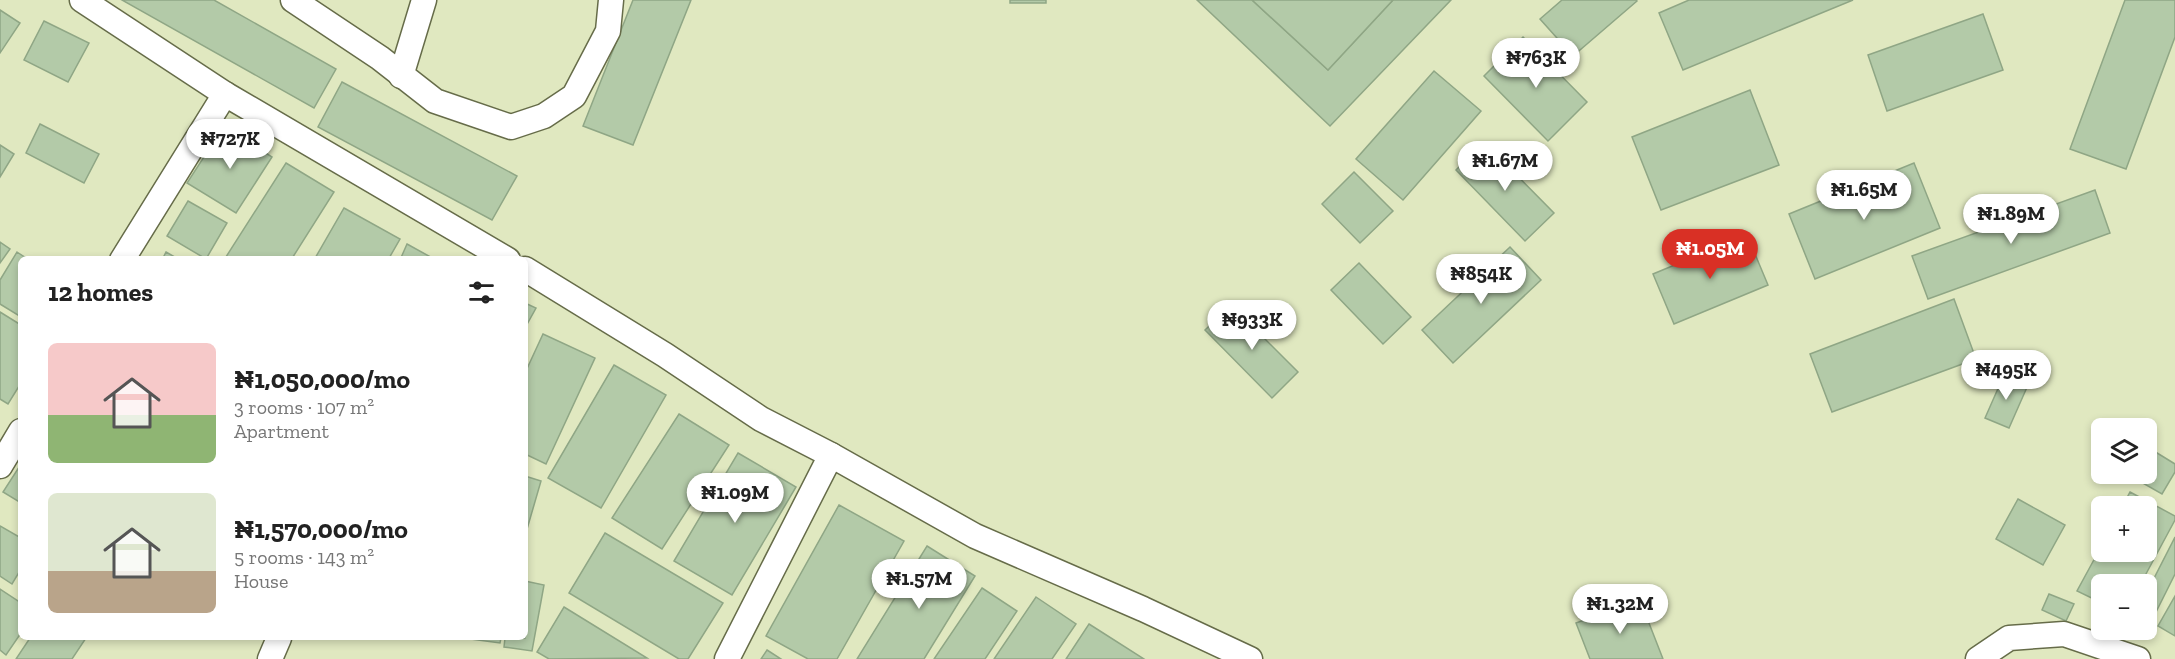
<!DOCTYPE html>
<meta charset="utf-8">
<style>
body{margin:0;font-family:"Zilla Slab",serif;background:#f2f2f2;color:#222;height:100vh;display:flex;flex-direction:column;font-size:22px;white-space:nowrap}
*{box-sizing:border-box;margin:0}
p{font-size:20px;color:#767676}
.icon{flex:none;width:33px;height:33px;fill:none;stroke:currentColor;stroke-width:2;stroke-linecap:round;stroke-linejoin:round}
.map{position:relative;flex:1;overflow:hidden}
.drawer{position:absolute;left:18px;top:256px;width:510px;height:384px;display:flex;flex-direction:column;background:#fff;border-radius:9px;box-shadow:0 3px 9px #0003}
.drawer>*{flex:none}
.tools{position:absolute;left:2091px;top:418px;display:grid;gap:12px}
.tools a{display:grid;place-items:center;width:66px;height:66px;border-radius:9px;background:#fff;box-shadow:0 3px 9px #0003;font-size:30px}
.price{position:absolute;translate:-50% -51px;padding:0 14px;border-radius:21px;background:#fff;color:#222;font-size:20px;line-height:39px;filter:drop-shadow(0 2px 3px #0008)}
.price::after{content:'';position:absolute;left:50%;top:36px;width:18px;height:14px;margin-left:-9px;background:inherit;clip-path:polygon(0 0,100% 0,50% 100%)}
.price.current{background:#d93025;color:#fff}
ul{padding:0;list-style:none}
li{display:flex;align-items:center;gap:18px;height:150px;padding:0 30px}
li span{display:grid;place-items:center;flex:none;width:168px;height:120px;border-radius:9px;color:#555}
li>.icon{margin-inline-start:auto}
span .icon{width:72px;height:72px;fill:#fffc;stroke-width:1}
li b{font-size:26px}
h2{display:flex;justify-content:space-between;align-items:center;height:72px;padding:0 30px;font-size:26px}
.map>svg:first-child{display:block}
.building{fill:#b3caa8;stroke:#8fa685;stroke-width:1.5}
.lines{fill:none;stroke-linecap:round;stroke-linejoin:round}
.street-casing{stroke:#666c49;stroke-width:27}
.street{stroke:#fff;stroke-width:24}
</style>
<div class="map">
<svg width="2175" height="659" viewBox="0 0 2175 659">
<rect width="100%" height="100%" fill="#e0e8c0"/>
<g class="building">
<polygon points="122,0 214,0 336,69 314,108"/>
<polygon points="633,0 691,0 633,145 583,126"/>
<rect x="1010" y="0" width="36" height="3"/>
<polygon points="1197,0 1252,0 1328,70 1393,0 1451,0 1330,126"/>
<polygon points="1252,0 1393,0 1328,70"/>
<polygon points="1562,0 1636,0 1637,1 1573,56 1540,19"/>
<polygon points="1689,0 1853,0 1683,70 1659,13"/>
<polygon points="2125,0 2175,0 2175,37 2126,169 2070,149"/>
<polygon points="0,10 20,23 0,53"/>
<polygon points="1983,14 2003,70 1887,111 1868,55"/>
<polygon points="44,21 89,43 68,82 24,60"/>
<polygon points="1523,37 1587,102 1548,141 1484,76"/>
<polygon points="1434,71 1481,111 1403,200 1356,159"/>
<polygon points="342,82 517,176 492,220 318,127"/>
<polygon points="1750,90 1779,165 1661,210 1632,137"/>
<polygon points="40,124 99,154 84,183 26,153"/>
<polygon points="224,126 272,157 236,213 187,183"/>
<polygon points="1484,142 1554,213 1525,241 1456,170"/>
<polygon points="0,145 14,154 0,177"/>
<polygon points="286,163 334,192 291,260 224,260"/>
<polygon points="1914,163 1940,228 1815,279 1789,214"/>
<polygon points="1354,172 1393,211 1360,243 1322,204"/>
<polygon points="2095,190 2110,233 1928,299 1912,256"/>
<polygon points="188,201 227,223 206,259 167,236"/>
<polygon points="344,208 400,239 388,260 314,260"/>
<polygon points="1747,235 1768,285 1674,324 1653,274"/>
<polygon points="0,242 10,249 0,263"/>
<polygon points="407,244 436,260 400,260"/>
<polygon points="1510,247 1541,280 1453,363 1422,330"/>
<polygon points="17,252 29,260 21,260 21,317 0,304 0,280"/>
<polygon points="166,252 180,260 162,260"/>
<polygon points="1359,263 1411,317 1383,344 1331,290"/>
<polygon points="1954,299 1976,359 1832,412 1810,354"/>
<polygon points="525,303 536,308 525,328"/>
<polygon points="1231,305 1298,372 1272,398 1205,330"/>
<polygon points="0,312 21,325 21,383 8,404 0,399"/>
<polygon points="543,334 595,358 546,464 525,454 525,373"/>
<polygon points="614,365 666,395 601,508 548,478"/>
<polygon points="2004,375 2028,385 2009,428 1985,418"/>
<polygon points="679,414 729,445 662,549 612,518"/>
<polygon points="2149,448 2175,464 2175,472 2162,494 2132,477 2133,474 2146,474 2146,452"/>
<polygon points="738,453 796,487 732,595 674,561"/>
<polygon points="21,464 21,503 3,492"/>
<polygon points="525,476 541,481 525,536"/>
<polygon points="2130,492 2175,516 2175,520 2140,585 2102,585 2102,603 2077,591 2102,545 2102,552 2146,552 2146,507 2122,507"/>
<polygon points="2018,499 2065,525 2043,565 1996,539"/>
<polygon points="839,505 904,541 837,659 808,659 766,636"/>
<polygon points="0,526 21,538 21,569 12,584 0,576"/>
<polygon points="605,533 723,603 688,659 679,659 569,593"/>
<polygon points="2175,537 2175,574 2145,634 2137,630 2146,630 2146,594"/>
<polygon points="927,546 975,576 924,659 857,659"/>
<polygon points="525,581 544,585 532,651 504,647 505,638 525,638"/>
<polygon points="982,588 1017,611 985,659 934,659"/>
<polygon points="0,589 21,603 21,633 6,655 0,650"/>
<polygon points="2049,594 2074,604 2066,621 2042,610"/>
<polygon points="2175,596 2175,636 2158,626"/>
<polygon points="1036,597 1076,624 1052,659 994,659"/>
<polygon points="1640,600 1663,659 1590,659 1576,623"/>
<polygon points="564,607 647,658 549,659 537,652"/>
<polygon points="1089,624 1144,659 1066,659"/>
<polygon points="30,638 86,638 72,659 16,659"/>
<polygon points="463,638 501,638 500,643"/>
<polygon points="767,650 781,659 761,659"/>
</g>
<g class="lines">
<g class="street-casing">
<g id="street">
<polyline points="82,0 225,94 508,260"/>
<polyline points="293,0 380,58 435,101 511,127 544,116 574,96 608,31 611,0"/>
<polyline points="401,76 424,0"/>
<polyline points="122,260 225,94"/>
<polyline points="525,269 665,355 761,419 831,455 975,536 1143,609 1250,659"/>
<polyline points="0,466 21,431"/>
<polyline points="270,659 279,638"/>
<polyline points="727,659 831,455"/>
<polyline points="1978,659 2009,638 2064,634 2138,659"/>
</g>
</g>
<use href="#street" class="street"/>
</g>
</svg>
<div class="tools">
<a><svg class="icon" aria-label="layers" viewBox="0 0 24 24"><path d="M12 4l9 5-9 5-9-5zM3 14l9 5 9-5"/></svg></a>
<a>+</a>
<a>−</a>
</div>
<b class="price" style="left:1536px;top:89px">₦763K</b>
<b class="price" style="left:230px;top:170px">₦727K</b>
<b class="price" style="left:1505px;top:192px">₦1.67M</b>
<b class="price" style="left:1864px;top:221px">₦1.65M</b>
<b class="price" style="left:2011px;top:245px">₦1.89M</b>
<b class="price current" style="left:1710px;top:280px">₦1.05M</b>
<b class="price" style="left:1481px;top:305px">₦854K</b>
<b class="price" style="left:1252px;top:351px">₦933K</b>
<b class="price" style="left:2006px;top:401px">₦495K</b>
<b class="price" style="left:735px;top:524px">₦1.09M</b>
<b class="price" style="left:919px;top:610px">₦1.57M</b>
<b class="price" style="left:1620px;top:635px">₦1.32M</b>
<section class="drawer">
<h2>12 homes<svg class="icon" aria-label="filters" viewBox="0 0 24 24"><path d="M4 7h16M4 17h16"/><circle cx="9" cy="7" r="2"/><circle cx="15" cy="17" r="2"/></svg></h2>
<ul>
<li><span style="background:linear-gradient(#f6c9c9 60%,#8fb573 0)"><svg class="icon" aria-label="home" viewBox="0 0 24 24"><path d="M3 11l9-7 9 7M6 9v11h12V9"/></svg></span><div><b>₦1,050,000/mo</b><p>3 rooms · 107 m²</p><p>Apartment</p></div></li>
<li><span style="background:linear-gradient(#dfe7d0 65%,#b9a48a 0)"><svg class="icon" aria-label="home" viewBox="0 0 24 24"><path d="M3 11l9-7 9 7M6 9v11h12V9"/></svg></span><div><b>₦1,570,000/mo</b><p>5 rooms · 143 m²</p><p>House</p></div></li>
</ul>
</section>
</div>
